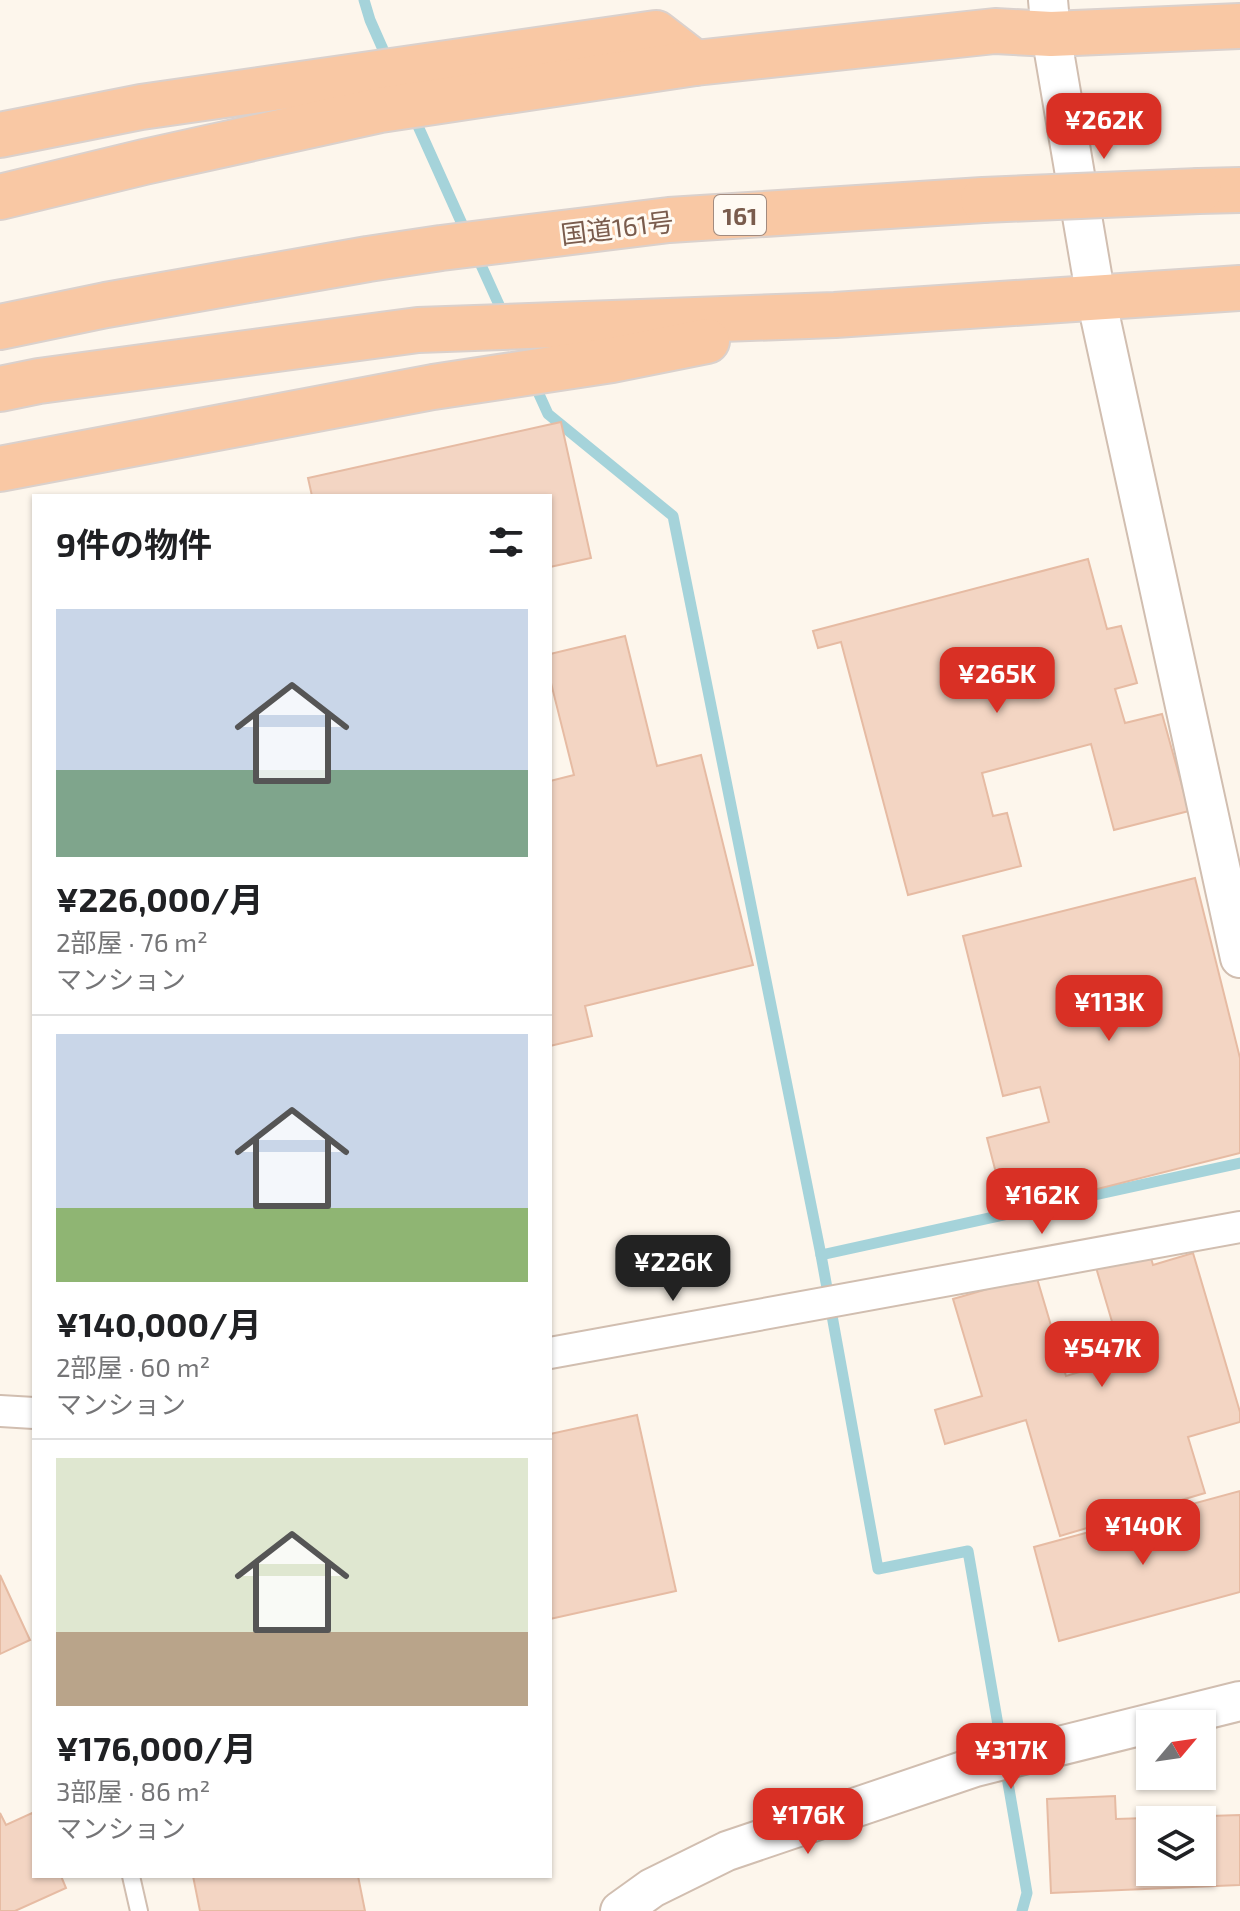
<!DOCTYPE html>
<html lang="ja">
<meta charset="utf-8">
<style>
body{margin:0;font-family:"Exo 2","Noto Sans JP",sans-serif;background:#f2f2f2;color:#202124;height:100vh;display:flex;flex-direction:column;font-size:30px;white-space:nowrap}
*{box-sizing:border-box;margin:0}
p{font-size:26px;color:#757577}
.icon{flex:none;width:44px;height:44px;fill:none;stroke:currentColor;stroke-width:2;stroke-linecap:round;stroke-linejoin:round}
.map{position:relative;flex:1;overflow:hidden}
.details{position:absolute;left:32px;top:494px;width:520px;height:1384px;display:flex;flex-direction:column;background:#fff;border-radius:0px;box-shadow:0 2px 6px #0004}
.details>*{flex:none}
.needle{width:52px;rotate:61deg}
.controls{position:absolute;left:1136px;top:1710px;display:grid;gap:16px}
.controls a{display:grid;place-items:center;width:80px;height:80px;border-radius:0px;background:#fff;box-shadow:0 2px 6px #0004;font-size:40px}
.price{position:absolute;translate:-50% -68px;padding:0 18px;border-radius:16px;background:#d93025;color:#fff;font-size:26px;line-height:52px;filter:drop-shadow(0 2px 4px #0008)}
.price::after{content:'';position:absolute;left:50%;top:48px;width:24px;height:18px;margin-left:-12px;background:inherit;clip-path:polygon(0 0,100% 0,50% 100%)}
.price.selected{background:#222;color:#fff}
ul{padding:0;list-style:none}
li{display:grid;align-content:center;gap:16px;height:424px;padding:0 24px}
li+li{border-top:2px solid #e0e0e0}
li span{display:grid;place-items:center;height:248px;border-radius:0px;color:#555}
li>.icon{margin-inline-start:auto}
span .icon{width:144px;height:144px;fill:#fffc;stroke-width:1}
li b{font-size:34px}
h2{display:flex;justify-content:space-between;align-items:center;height:96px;padding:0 24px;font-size:34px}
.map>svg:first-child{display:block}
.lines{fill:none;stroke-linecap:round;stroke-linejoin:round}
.stream{stroke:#a5d3da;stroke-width:11}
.building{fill:#f3d5c3;stroke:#e6bba3;stroke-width:2;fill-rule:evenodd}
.service-casing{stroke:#d1beb0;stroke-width:20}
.minor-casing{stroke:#d1beb0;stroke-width:34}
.tertiary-casing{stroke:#d1beb0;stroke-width:42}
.trunk-casing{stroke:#dad1cd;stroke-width:48}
.service{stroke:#fff;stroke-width:16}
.minor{stroke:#fff;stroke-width:30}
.tertiary{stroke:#fff;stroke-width:38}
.trunk{stroke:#f9c8a4;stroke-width:44}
.trunk-bridge-casing{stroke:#dad1cd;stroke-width:48;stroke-linecap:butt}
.trunk-bridge{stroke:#f9c8a4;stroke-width:44}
.labels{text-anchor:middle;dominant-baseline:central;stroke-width:6;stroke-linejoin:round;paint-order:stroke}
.shield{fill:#fffaf3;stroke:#a28b7f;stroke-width:2}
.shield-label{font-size:24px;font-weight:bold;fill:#7a5c4d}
.street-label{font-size:26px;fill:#7a5c4d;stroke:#fffaf3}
</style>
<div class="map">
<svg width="1240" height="1911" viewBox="0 0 1240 1911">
<rect width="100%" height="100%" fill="#fdf6ec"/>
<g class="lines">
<g class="stream">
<polyline points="364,0 370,20 389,63"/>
<polyline points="413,115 467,235"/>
<polyline points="476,254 505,318"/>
<polyline points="533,381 548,414 673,516 821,1255 878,1569 968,1551 1027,1893 1022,1911"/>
<polyline points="821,1255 1240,1163"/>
</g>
</g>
<g class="building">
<polygon points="561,422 591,558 550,567 550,496 312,496 308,478"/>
<polygon points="1088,559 1107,629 1121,626 1137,683 1115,689 1125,723 1162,714 1189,811 1114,830 1091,744 982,773 993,816 1007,813 1021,866 908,895 841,642 818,648 813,631"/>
<polygon points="625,636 657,766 701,755 753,965 585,1006 592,1036 550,1046 550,781 574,775 550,679 550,654"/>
<polygon points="1195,878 1240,1058 1240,1153 1006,1212 987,1138 1049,1122 1040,1087 1003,1096 963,936"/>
<polygon points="1148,1248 1153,1265 1193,1253 1240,1412 1240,1422 1188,1437 1205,1493 1060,1536 1026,1420 945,1444 935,1410 982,1396 953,1299 1036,1275 1066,1376 1123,1359 1095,1264"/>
<polygon points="637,1415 676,1591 550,1619 550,1434"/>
<polygon points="1240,1491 1240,1592 1059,1641 1034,1547"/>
<polygon points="0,1575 30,1640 0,1654"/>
<path d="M1115 1796 1116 1819 1240 1815V1885L1051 1893 1047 1799ZM1150 1820H1202V1872H1150Z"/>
<polygon points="0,1813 6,1825 32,1813 34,1817 34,1876 61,1876 66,1888 15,1911 0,1911"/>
<polygon points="193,1876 358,1876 365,1911 200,1911"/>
</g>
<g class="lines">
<g class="service-casing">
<polyline id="service" points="131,1876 139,1911"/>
</g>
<g class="minor-casing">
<g id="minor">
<polyline points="550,1353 1240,1227"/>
<polyline points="0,1411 34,1413"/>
</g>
</g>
<g class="tertiary-casing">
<g id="tertiary">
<polyline points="1048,0 1051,34 1096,298 1240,958"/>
<polyline points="620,1911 652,1888 727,1851 975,1767 1240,1701"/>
</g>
</g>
<g class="trunk-casing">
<g id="trunk">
<polyline points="0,135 141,107 656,33 695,63"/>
<polyline points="1199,191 1240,190"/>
<polyline points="0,197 144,162 380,110 695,63 995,31 1051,34 1240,26"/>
<polyline points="0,327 106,305 368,259 441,248 669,220 983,200"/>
<polyline points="0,389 39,381 418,330 835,315 1240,288"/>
<polyline points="0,469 433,387 612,360 707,341"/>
</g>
</g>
<use href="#service" class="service"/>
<use href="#minor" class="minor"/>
<use href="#tertiary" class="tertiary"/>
<use href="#trunk" class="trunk"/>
<g class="trunk-bridge-casing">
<polyline id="trunk-bridge" points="983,200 1199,191"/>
</g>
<use href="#trunk-bridge" class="trunk-bridge"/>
</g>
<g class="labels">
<rect class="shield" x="714" y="195" width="52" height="40" rx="6"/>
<g class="shield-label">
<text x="740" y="215">161</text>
</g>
<g class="street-label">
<text transform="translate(617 227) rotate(-7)">国道161号</text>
</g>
</g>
</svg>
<div class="controls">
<a><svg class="needle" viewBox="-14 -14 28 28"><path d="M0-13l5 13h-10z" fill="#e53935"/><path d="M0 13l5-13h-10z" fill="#757577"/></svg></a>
<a><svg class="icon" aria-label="layers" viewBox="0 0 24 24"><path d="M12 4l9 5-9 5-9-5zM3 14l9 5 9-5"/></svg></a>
</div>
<b class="price" style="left:1104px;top:161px">¥262K</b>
<b class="price" style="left:997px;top:715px">¥265K</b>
<b class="price" style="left:1109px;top:1043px">¥113K</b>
<b class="price" style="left:1042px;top:1236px">¥162K</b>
<b class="price selected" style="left:673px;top:1303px">¥226K</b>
<b class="price" style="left:1102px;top:1389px">¥547K</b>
<b class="price" style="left:1143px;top:1567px">¥140K</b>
<b class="price" style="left:1011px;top:1791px">¥317K</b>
<b class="price" style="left:808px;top:1856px">¥176K</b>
<section class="details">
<h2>9件の物件<svg class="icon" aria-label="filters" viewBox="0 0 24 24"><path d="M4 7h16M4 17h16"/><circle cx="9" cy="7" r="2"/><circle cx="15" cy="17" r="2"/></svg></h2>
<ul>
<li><span style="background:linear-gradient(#c9d6e8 65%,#7fa58c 0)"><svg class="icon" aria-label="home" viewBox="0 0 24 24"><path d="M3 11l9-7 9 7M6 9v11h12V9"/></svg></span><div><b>¥226,000/月</b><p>2部屋 · 76 m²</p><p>マンション</p></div></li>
<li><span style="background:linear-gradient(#c9d6e8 70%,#8fb573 0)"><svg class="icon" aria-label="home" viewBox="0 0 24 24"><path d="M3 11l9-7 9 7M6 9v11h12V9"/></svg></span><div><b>¥140,000/月</b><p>2部屋 · 60 m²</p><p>マンション</p></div></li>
<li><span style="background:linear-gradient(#dfe7d0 70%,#b9a48a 0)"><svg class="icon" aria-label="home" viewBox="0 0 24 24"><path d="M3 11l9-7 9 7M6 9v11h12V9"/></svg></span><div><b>¥176,000/月</b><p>3部屋 · 86 m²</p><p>マンション</p></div></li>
</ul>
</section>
</div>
